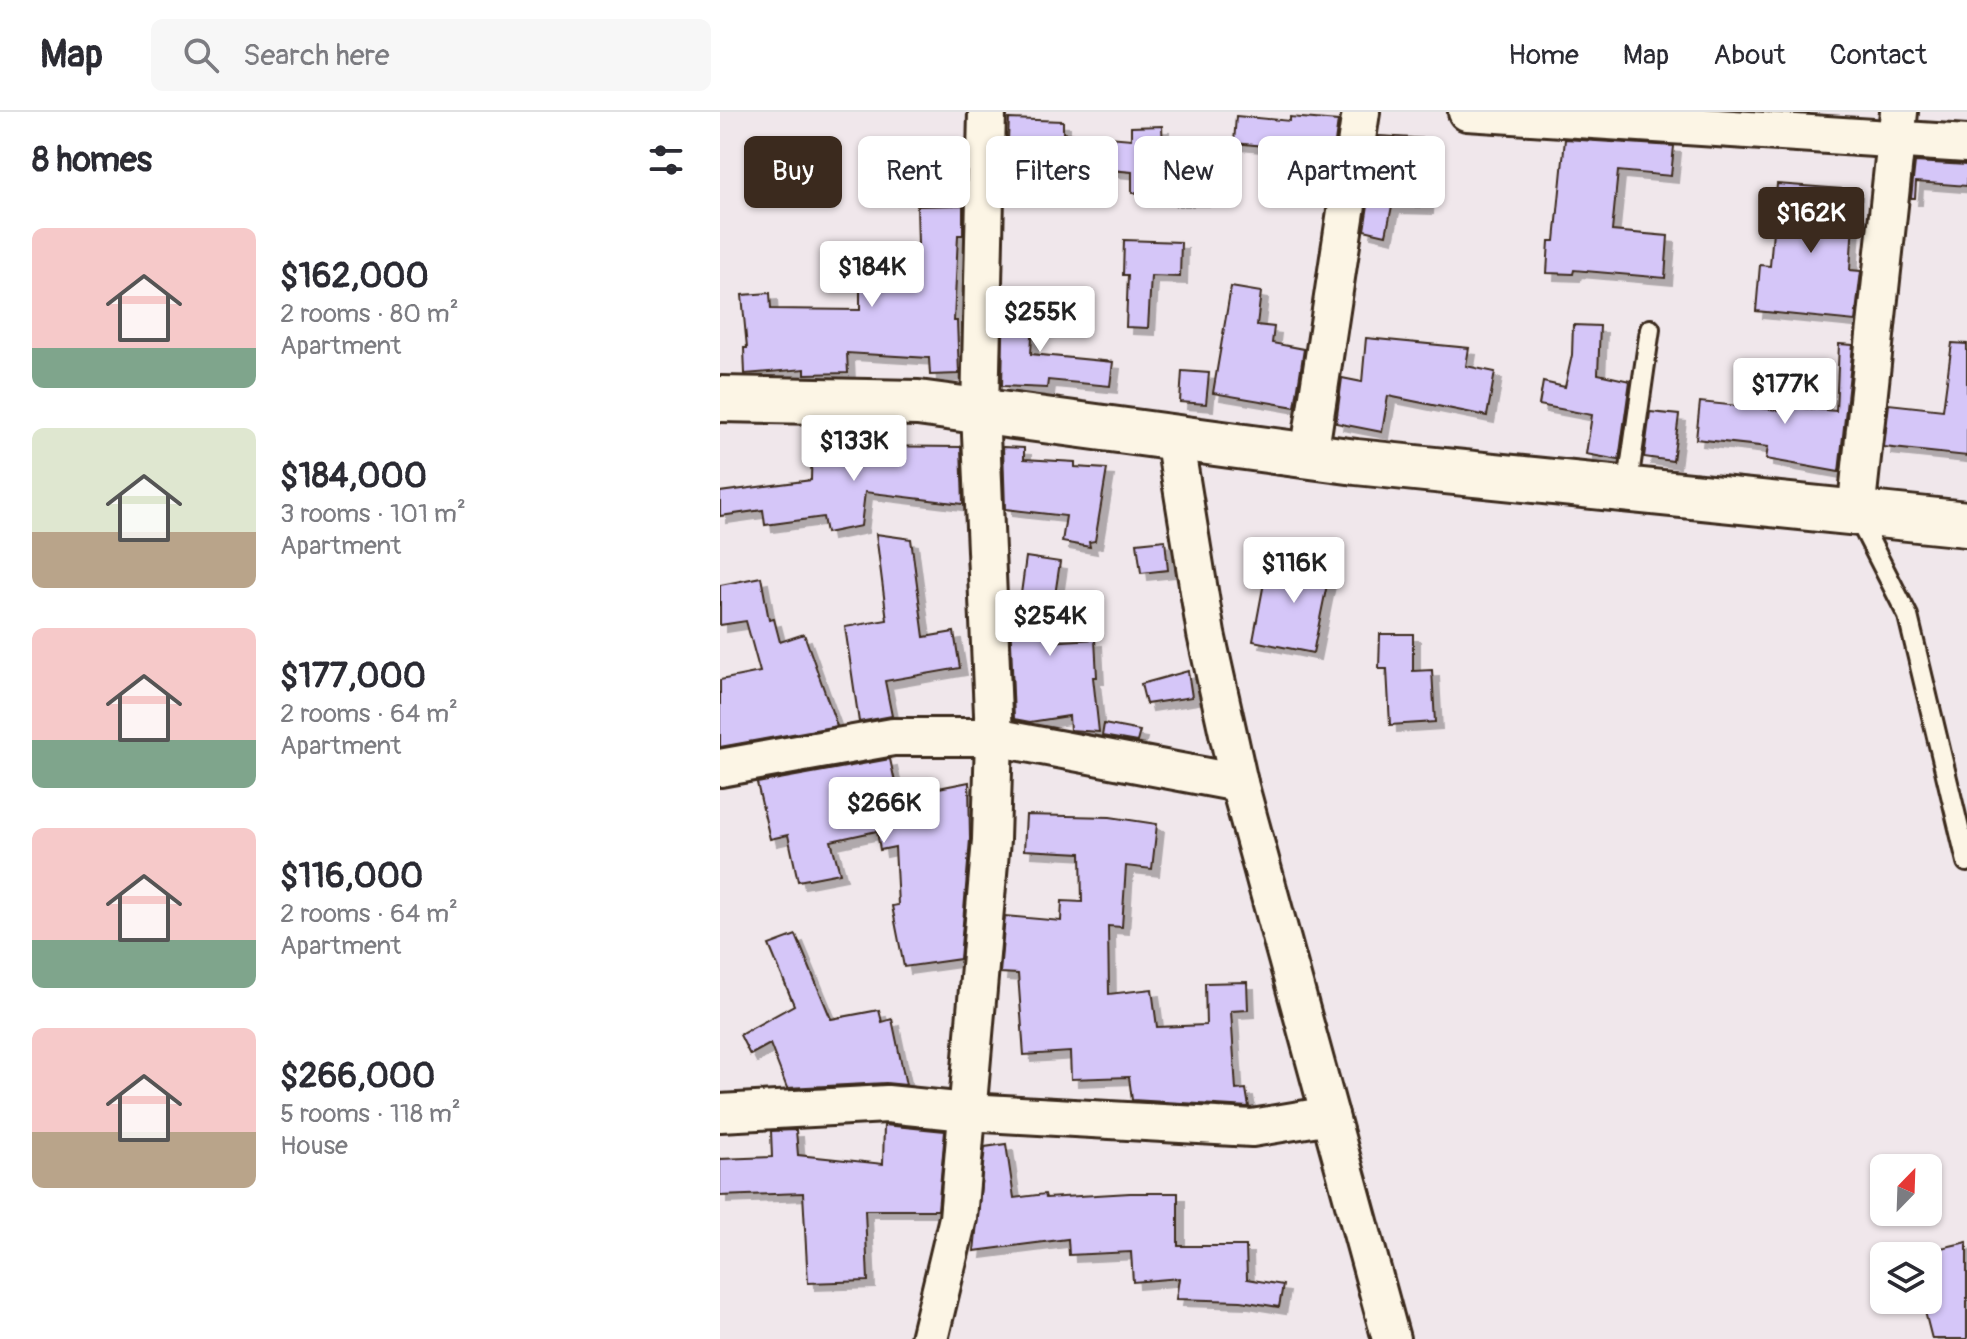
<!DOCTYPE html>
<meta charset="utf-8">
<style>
body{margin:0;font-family:Pangolin,sans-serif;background:#f7f7f7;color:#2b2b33;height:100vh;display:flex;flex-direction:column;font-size:30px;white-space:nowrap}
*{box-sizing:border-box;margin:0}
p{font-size:26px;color:#7c7c81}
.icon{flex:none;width:44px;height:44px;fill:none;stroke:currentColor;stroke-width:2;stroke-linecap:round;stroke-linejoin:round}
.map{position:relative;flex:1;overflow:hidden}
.sheet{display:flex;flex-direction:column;background:#fff;width:720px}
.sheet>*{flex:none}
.banner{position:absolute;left:24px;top:24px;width:760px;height:72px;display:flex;gap:16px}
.needle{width:52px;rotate:23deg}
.buttons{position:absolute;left:1150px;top:1042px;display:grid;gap:16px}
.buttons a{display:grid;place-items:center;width:72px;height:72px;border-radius:12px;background:#fff;box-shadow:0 2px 6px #0004;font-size:40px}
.price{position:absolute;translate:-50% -68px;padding:0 18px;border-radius:8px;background:#fff;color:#222;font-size:26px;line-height:52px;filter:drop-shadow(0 2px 4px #0008)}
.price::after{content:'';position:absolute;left:50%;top:48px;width:24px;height:18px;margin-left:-12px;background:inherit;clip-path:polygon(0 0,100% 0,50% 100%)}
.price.selected{background:#3b2a1e;color:#fff}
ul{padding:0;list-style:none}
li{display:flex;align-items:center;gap:24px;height:200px;padding:0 32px}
li span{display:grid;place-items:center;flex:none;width:224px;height:160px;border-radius:12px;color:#555}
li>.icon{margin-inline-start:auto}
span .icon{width:96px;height:96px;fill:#fffc;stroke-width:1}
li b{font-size:34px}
h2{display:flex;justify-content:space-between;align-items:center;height:96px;padding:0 32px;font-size:34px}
.chip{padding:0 28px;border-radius:12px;background:#fff;box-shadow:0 2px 6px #0004;font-size:28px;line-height:72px}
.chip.selected{background:#3b2a1e;color:#fff}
header{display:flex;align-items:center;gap:48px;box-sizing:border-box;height:112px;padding:0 40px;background:#fff;border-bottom:2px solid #e1e1e2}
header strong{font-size:38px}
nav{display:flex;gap:44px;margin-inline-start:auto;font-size:28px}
.search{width:560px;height:72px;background:#f7f7f7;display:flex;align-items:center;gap:20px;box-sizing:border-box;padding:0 28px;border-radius:12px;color:#7c7c81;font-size:30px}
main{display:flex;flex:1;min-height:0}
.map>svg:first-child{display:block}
.building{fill:#d5c6f8;stroke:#3b2a1e;stroke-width:2;filter:url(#shadow)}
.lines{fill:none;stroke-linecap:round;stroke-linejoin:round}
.service-casing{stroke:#3b2a1e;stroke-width:24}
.minor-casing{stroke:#3b2a1e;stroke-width:42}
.secondary-casing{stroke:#3b2a1e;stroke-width:50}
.service{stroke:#fcf5e5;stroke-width:18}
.minor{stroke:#fcf5e5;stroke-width:36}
.secondary{stroke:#fcf5e5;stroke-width:44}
</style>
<header>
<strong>Map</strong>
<div class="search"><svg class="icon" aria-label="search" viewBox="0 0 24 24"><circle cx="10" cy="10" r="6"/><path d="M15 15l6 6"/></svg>Search here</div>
<nav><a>Home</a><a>Map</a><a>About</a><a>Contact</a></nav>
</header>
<main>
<section class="sheet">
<h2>8 homes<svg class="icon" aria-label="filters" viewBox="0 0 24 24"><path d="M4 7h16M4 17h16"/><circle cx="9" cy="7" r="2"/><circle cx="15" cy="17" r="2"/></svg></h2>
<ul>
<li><span style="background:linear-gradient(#f6c9c9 75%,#7fa58c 0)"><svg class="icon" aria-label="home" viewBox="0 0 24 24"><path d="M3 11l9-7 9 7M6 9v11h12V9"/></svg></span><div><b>$162,000</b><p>2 rooms · 80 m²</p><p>Apartment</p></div></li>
<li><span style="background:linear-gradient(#dfe7d0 65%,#b9a48a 0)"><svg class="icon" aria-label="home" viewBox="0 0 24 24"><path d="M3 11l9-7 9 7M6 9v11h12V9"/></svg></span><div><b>$184,000</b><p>3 rooms · 101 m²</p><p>Apartment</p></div></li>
<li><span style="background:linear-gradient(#f6c9c9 70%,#7fa58c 0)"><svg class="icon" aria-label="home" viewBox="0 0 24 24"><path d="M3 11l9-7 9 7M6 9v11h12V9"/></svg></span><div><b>$177,000</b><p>2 rooms · 64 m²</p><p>Apartment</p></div></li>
<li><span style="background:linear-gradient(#f6c9c9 70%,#7fa58c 0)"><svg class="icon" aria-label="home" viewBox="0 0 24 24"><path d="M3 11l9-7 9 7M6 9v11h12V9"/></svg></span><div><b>$116,000</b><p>2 rooms · 64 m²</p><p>Apartment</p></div></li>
<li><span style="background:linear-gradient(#f6c9c9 65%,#b9a48a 0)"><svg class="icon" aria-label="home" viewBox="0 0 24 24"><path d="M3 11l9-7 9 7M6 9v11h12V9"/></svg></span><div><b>$266,000</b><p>5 rooms · 118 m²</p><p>House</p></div></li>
</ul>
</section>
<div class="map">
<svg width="1247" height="1227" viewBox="0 0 1247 1227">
<defs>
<filter id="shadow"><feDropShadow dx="7" dy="7" stdDeviation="0" flood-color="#0004"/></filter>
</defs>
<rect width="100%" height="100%" fill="#f0e7eb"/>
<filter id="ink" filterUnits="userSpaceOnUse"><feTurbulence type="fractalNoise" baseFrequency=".0125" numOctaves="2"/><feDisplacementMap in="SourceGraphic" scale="16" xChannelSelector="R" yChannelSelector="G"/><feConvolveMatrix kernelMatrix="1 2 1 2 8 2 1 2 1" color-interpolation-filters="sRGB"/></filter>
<g filter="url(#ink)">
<g class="building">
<polygon points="516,4 570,9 570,5 618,9 614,38 591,36 588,67 565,65 567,36 514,31"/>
<polygon points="289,7 343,9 343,21 411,27 411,15 442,14 443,35 507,35 507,87 448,87 448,81 412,81 412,60 347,54 348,50 287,48"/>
<polygon points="659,24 709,27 706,95 672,94 666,123 644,118"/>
<polygon points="845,27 954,34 951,64 898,59 892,119 948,124 945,166 854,158 853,162 827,161 829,129 835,129"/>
<polygon points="1195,50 1247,53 1247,74 1196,70 1195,86 1191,86"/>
<polygon points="1057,72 1135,78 1130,158 1141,159 1135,209 1036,199 1040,153 1050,154"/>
<polygon points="243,93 243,123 238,123 234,209 237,209 239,262 210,263 209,246 127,241 128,261 85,262 85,257 25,262 24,236 27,236 22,183 50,181 51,197 140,198 140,133 198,132 197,94"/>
<polygon points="404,128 461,130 460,165 431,164 428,216 406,215 408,163 403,163"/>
<polygon points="511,175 541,180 537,213 554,215 552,231 584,237 575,295 493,281"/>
<polygon points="284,179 310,182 307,208 313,208 311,242 393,250 390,274 328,268 327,276 282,274"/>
<polygon points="853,213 880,214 878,262 910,269 899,348 866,342 872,303 819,293 823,270 845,275 852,243"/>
<polygon points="646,226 749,236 746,254 775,260 767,304 668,284 662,320 616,311 622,266 642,270"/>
<polygon points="1232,231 1247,232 1247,344 1164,335 1169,292 1223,298"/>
<polygon points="1119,232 1133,233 1119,360 1046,347 1048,335 976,327 980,290 1058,298 1058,294 1116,299"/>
<polygon points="462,259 489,261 486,292 460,290"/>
<polygon points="930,300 959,303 953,349 924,345"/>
<polygon points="92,328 133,329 133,334 241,335 243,392 145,380 141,414 106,421 103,405 45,413 43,398 0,404 0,380 91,368"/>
<polygon points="283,335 304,336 304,347 355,350 355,355 387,357 375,429 369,430 370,435 342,430 346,404 285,397"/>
<polygon points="156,422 191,427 204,525 234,520 240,556 165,569 172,604 139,610 125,515 167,508"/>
<polygon points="445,428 448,458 421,461 417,431"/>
<polygon points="576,441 612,448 593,541 533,529 546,460 571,465"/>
<polygon points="306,445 340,450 328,530 375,527 377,565 373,565 379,620 350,618 349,604 310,610 294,607 290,504 298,504"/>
<polygon points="41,465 49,508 54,507 60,530 84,522 117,614 0,635 0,568 40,560 26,509 0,513 0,473"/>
<polygon points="660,522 693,522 693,559 712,558 715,610 670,613 667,557 659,557"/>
<polygon points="468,559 472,585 426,592 421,572"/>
<polygon points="384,612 420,619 417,630 382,624"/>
<polygon points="170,647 178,684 249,670 250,727 240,847 184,855 172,794 178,793 175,735 160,738 157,719 111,729 120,761 78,769 68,723 50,727 37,671"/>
<polygon points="306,703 390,705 437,712 432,757 406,754 402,815 388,814 389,882 432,877 437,915 486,913 485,871 527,870 528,898 511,899 516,978 526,977 529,995 412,988 409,965 351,967 350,940 304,943 298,862 280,861 285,804 341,809 342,789 362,790 361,741 304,738"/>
<polygon points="76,823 111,907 159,898 162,910 172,907 186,973 166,971 67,976 50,932 30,943 20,923 74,893 49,833"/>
<polygon points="164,1013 225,1019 218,1098 145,1098 148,1169 88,1171 83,1081 0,1084 0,1047 52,1045 51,1019 76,1018 78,1043 163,1052"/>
<polygon points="286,1032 294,1086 325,1082 326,1086 410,1081 458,1081 458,1134 526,1134 527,1167 563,1173 559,1195 521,1189 456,1187 459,1166 413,1170 411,1140 349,1143 348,1127 254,1139 265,1035"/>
<polygon points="1247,1130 1247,1227 1212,1227 1202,1188 1208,1188 1208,1144 1191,1143"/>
</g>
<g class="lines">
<g class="service-casing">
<g id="service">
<polyline points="907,378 930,217"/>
<polyline points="1137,404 1188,504 1247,750"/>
</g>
</g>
<g class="minor-casing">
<g id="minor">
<polyline points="747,0 1247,32"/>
<polyline points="454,325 486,522 519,671 671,1227"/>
<polyline points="589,344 641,0"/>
<polyline points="1136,401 1179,0"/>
<polyline points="0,656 173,625 274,625 519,671"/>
<polyline points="0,1001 167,992 247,1000 532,1016 610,1003"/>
<polyline points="209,1227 238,1106 271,728 274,625 260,299 267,0"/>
</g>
</g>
<g class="secondary-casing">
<polyline id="secondary" points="0,287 198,291 636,350 1247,412"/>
</g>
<use href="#service" class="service"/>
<use href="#minor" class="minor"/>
<use href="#secondary" class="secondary"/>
</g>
</g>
</svg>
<div class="buttons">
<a><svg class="needle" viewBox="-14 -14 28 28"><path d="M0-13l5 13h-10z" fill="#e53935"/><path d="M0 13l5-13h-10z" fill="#7c7c81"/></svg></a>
<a><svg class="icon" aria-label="layers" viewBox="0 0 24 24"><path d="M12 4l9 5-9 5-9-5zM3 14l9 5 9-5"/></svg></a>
</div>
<b class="price selected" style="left:1091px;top:143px">$162K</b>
<b class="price" style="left:152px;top:197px">$184K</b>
<b class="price" style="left:320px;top:242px">$255K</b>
<b class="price" style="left:1065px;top:314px">$177K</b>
<b class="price" style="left:134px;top:371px">$133K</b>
<b class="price" style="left:574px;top:493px">$116K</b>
<b class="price" style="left:330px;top:546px">$254K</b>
<b class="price" style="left:164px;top:733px">$266K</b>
<div class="banner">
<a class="chip selected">Buy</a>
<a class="chip">Rent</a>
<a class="chip">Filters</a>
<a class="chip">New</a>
<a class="chip">Apartment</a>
</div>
</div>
</main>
